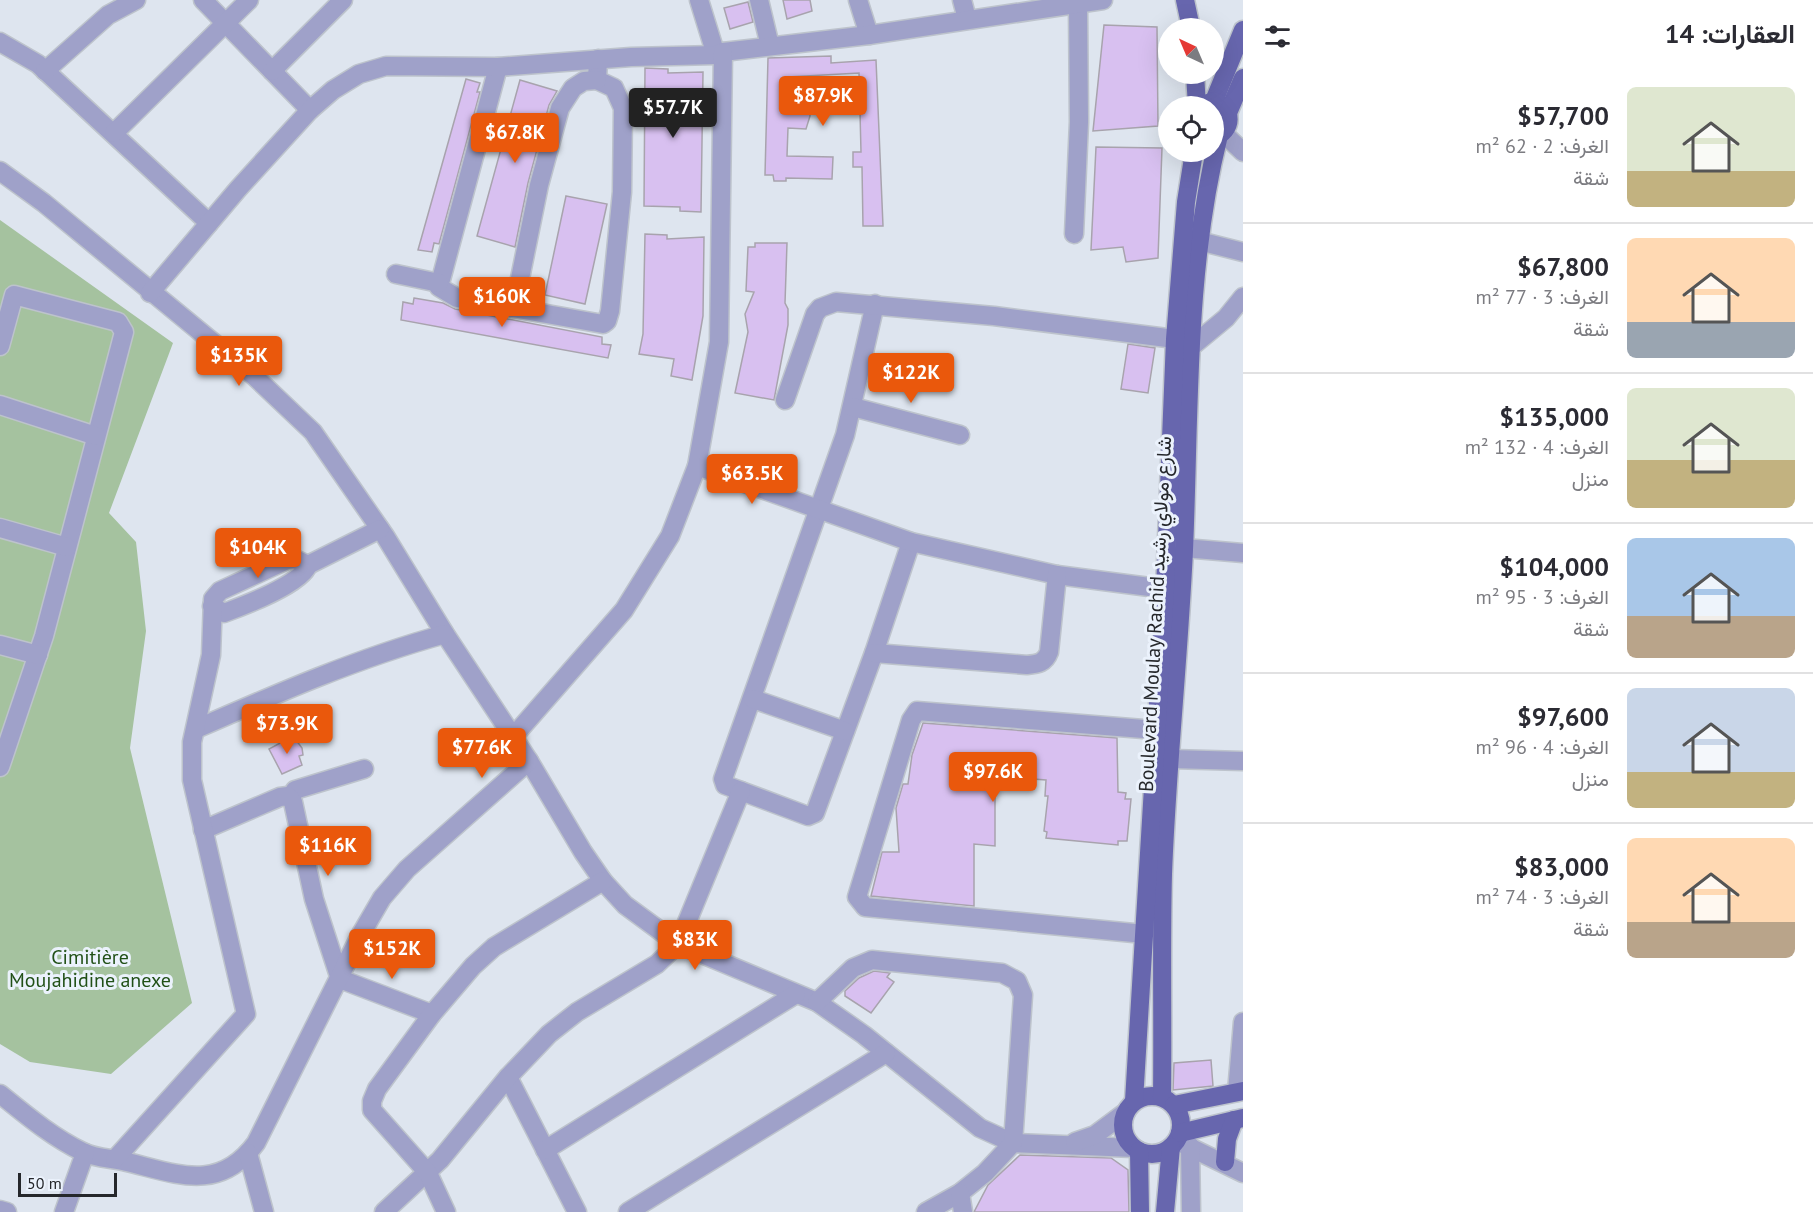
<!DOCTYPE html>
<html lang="ar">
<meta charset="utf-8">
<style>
body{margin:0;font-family:"PT Sans",Vazirmatn,sans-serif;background:#f7f7f7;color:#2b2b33;direction:rtl;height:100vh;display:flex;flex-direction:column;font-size:22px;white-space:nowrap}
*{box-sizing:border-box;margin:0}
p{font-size:20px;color:#7c7c81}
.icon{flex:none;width:33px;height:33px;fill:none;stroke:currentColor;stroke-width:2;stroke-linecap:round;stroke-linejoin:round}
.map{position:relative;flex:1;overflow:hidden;direction:ltr}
.sheet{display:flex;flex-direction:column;background:#fff;width:570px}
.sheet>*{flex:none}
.needle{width:39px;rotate:316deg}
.buttons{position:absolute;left:1158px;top:18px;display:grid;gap:12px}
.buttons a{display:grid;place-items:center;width:66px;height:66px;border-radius:50%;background:#fff;box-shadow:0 6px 24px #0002;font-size:30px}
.scale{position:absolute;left:18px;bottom:15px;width:99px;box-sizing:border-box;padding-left:6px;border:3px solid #25272b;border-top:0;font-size:16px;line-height:21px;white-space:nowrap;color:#25272b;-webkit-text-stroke:4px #ebf2fc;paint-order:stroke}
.price{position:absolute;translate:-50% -51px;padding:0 14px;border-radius:6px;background:#ea580c;color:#fff;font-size:20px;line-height:39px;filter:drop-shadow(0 2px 3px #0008)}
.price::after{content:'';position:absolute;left:50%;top:36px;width:18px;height:14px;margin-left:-9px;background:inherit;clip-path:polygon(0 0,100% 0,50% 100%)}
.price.active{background:#222;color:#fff}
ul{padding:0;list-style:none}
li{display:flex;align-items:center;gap:18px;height:150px;padding:0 18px}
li+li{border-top:2px solid #e1e1e2}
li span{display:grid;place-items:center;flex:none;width:168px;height:120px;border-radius:9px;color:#555}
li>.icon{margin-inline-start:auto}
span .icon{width:72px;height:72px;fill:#fffc;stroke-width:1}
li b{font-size:26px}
h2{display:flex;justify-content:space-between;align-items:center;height:72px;padding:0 18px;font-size:26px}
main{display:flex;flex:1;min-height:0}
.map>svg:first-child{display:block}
.green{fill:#a5c29f}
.building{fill:#d8c0f0;stroke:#a8a3ad;stroke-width:1.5}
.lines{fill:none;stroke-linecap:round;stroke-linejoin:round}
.minor-casing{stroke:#bdc3cc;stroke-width:21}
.major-casing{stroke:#bdc3cc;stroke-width:21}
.minor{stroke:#9fa1c9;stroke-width:18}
.major{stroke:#6766ae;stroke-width:18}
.labels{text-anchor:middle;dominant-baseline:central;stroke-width:6;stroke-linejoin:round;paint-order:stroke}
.street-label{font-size:20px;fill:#25272b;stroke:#ebf2fc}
.park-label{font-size:20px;fill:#215017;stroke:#ebf2fc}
</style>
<main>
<section class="sheet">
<h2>العقارات: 14<svg class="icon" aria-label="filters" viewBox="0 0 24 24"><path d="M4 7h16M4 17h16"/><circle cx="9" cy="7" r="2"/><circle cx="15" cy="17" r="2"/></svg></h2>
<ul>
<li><span style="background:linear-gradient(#dfe7d0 70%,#c2b280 0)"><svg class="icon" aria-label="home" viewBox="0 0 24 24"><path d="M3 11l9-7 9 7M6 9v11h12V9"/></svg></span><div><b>$57,700</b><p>الغرف: 2 · 62 m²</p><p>شقة</p></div></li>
<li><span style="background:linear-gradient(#ffd9b3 70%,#9aa5b1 0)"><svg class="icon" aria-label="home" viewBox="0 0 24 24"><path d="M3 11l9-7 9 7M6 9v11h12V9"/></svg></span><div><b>$67,800</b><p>الغرف: 3 · 77 m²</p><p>شقة</p></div></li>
<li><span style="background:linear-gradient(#dfe7d0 60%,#c2b280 0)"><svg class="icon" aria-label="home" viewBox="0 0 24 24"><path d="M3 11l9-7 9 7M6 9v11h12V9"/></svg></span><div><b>$135,000</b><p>الغرف: 4 · 132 m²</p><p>منزل</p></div></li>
<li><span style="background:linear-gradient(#a9c7e8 65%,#b9a48a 0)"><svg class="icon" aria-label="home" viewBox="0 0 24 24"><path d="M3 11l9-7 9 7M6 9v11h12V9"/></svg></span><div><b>$104,000</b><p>الغرف: 3 · 95 m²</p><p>شقة</p></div></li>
<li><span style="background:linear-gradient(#c9d6e8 70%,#c2b280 0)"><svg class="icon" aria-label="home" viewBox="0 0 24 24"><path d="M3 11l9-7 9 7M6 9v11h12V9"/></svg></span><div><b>$97,600</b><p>الغرف: 4 · 96 m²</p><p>منزل</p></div></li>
<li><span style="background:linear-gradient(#ffd9b3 70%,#b9a48a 0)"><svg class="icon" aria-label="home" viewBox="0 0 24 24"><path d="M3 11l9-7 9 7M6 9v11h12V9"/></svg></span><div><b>$83,000</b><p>الغرف: 3 · 74 m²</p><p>شقة</p></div></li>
</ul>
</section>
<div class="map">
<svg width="1243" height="1212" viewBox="0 0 1243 1212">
<rect width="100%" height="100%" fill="#dee5ef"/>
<polygon class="green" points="0,220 173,343 109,513 136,542 146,631 130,748 192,1003 111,1074 30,1062 0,1044"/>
<g class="building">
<polygon points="783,0 810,0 812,11 787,19"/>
<polygon points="748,2 753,22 730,29 724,8"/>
<polygon points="1104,25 1157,27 1158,126 1093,131"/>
<polygon points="831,56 831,63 876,60 883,226 863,226 862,167 853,167 853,152 861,152 859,73 788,77 788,102 806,103 809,106 810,116 806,129 788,128 787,156 833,157 832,179 786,178 786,181 774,181 773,175 765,175 768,58"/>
<polygon points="645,68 668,69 668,73 703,72 701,212 680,211 680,207 644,206"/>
<polygon points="466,79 480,83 477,92 480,92 439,244 434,243 432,252 418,250"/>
<polygon points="520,80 557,91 549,105 528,183 515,247 477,236"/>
<polygon points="1096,147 1162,148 1158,258 1126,262 1123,247 1091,250"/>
<polygon points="566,196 607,204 585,304 545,295"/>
<polygon points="645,234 667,235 667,239 704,237 703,316 692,380 671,376 674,359 639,354 643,334"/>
<polygon points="755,243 787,243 785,303 788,309 788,325 774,400 735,393 748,332 745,314 754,292 746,291 748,247 755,247"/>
<polygon points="414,298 443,303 455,309 602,337 602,344 611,345 608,358 401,320 403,302 413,304"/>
<polygon points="1128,344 1155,348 1148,393 1121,389"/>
<polygon points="923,723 1117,738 1118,792 1126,793 1125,799 1131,799 1127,841 1118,841 1118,845 1046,838 1047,832 1044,831 1048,796 1045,796 1046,780 995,776 995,846 974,844 974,906 871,896 882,852 899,852 896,808 903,784 908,784 912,755"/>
<polygon points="293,736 302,748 303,755 299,756 302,765 282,774 269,749"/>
<polygon points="874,971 890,973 887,977 894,982 871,1013 845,996 845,991 859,978"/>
<polygon points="1211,1060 1213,1086 1173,1090 1174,1063"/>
<polygon points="1020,1155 1111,1158 1128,1170 1129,1212 974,1212 988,1185"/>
</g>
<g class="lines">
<g class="minor-casing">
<g id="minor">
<polyline points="203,0 310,110"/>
<polyline points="699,0 716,55"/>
<polyline points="759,0 770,46"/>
<polyline points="858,0 869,35"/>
<polyline points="962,0 967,19"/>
<polyline points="0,42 38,64 209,223"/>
<polyline points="498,67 439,287 457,298 603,324 607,321 610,311 622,192 623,108 614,88 597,80 598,59"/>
<polyline points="45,71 108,15 136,0"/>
<polyline points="272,71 343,0"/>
<polyline points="114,133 249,0"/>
<polyline points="1223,133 1243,152"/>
<polyline points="0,171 44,203 254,376 313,432 385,536 445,634 529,761 583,852 603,881 625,905 678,944 817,1002 864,1035 980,1128 1013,1143 1134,1148"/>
<polyline points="1074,234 1079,122 1078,4"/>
<polyline points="1199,241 1243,252"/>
<polyline points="396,274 439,283"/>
<polyline points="150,293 238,189 310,110 333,90 359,74 386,66 498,67 631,57 716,55 723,52 869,35 1103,0"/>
<polyline points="875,304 845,435 723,779 725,785 808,816 815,813 874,653 911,542"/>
<polyline points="514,308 539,185 560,108 573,88 584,81 597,80"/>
<polyline points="0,346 14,295 118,322 124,332 44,636 0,767"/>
<polyline points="1191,347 1226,318 1243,297"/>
<polyline points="785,400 815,314 820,308 836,302 994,316 1175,339"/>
<polyline points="0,405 96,436"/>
<polyline points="853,407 960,435"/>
<polyline points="697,466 911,542 1057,575 1165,589"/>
<polyline points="0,528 67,547"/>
<polyline points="1184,548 1243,553"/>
<path d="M212 606 224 613C243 606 302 584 308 565"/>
<polyline points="0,645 38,655"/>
<path d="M874 653 1027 665C1038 664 1045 663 1049 652L1057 575"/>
<polyline points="753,699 845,731"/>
<path d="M196 729C278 693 358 658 445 634"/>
<polyline points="513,737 624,610 670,536 697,466 719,342 723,52"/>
<polyline points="1171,759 1243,761"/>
<polyline points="291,798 295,790 364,769"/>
<polyline points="203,830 280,797 288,796 293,802 314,899 340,979 432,1014"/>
<polyline points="1144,934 865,907 857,897 911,720 917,711 1156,730"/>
<polyline points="817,1002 853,968 872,960 1002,973 1017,981 1023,995 1013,1143 985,1173 960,1193 926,1212"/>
<polyline points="508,1077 577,1212"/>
<polyline points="1237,1092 1243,1022"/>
<path d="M0 1094C26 1115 52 1137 83 1152 97 1159 112 1158 127 1162 177 1174 219 1193 256 1143L361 934 382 898 407 869 529 761"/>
<polyline points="1177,1141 1243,1173"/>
<polyline points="1075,1142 1095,1135 1126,1112"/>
<polyline points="1190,1146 1191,1212"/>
<polyline points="545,1150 796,994"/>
<polyline points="248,1153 264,1212"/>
<polyline points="115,1159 246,1014 192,780 192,742 211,655 213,599 220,591 287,560 295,559 308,565 380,529"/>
<polyline points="960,1193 963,1212"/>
<polyline points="0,1210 7,1212"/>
<polyline points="64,1212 85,1153"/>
<polyline points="384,1212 440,1160 508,1077 549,1034 577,1012 657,964 678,944 741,791"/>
<polyline points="446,1212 428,1173 372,1110 372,1101 377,1089 432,1014 473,966 494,947 603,881"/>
<polyline points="628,1212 886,1053"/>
</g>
</g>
<g class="major-casing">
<g id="major">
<polyline points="1185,0 1191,28"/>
<polyline points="1195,74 1197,106"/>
<polyline points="1214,101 1243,30"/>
<path d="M1199 106 1214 101C1234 108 1233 131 1214 137"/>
<polyline points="1228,113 1243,78"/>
<circle cx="1152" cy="1125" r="29"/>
<path d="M1162 1097C1163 1023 1161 948 1163 874 1167 766 1179 658 1184 550 1190 411 1185 270 1219 135"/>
<polyline points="1134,1101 1165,589 1175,339 1186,202 1194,152"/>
<polyline points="1174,1105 1243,1091"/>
<polyline points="1180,1133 1243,1118"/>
<polyline points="1139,1151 1140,1212"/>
<polyline points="1225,1162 1227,1139 1234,1120"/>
<polyline points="1165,1212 1171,1147"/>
</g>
</g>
<use href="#minor" class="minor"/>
<use href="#major" class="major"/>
</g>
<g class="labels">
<g class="street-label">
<text transform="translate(1155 614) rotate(-87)">Boulevard Moulay Rachid شارع مولاي رشيد</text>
</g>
<g class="park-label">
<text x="90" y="957">Cimitière<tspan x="90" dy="23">Moujahidine anexe</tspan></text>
</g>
</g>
</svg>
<div class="buttons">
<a><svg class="needle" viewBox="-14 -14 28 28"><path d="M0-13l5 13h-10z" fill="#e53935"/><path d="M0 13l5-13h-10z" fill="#7c7c81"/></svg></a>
<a><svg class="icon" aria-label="locate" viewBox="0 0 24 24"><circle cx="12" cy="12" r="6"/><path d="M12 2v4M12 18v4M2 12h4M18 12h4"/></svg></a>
</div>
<div class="scale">50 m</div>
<b class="price" style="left:823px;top:127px">$87.9K</b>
<b class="price active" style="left:673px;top:139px">$57.7K</b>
<b class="price" style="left:515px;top:164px">$67.8K</b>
<b class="price" style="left:502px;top:328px">$160K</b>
<b class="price" style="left:239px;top:387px">$135K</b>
<b class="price" style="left:911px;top:404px">$122K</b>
<b class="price" style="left:752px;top:505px">$63.5K</b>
<b class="price" style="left:258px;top:579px">$104K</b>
<b class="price" style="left:287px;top:755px">$73.9K</b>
<b class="price" style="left:482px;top:779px">$77.6K</b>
<b class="price" style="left:993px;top:803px">$97.6K</b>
<b class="price" style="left:328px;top:877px">$116K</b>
<b class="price" style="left:695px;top:971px">$83K</b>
<b class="price" style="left:392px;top:980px">$152K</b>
</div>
</main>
